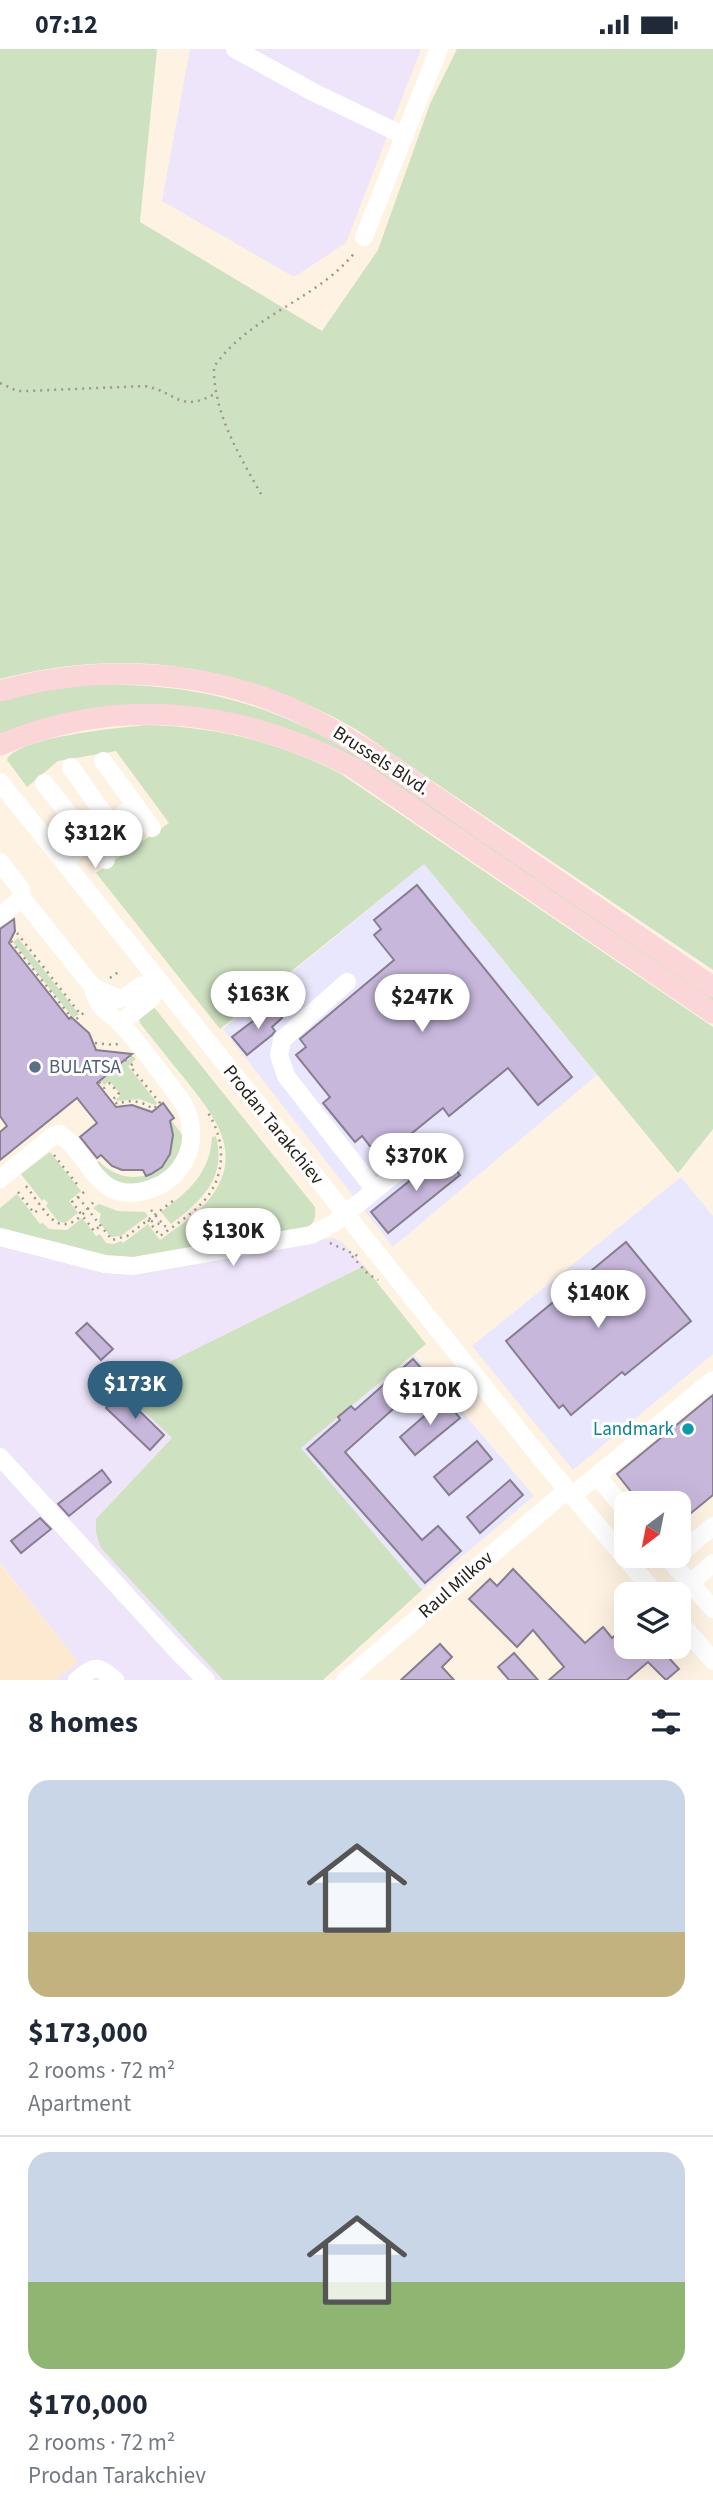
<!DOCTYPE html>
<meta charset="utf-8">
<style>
body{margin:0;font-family:"Source Sans 3",sans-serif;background:#f2f2f3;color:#1f2937;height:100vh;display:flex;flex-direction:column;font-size:26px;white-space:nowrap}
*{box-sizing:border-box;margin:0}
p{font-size:23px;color:#747a83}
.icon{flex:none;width:38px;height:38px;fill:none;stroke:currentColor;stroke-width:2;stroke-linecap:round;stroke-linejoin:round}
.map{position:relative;height:1631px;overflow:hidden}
.details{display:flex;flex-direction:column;background:#fff;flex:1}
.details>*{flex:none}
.needle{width:46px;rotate:212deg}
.buttons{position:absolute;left:614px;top:1442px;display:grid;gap:14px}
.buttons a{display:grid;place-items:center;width:77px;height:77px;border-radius:14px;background:#fff;box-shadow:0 7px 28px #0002;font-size:35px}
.price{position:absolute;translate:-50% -60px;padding:0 16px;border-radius:24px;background:#fff;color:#222;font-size:23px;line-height:46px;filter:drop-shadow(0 2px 4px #0008)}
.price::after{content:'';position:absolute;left:50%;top:42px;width:21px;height:16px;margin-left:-10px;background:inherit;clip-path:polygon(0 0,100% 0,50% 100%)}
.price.active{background:#30627f;color:#fff}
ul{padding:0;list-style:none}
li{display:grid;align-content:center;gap:14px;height:371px;padding:0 28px}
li+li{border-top:2px solid #e0e1e3}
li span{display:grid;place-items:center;height:217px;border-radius:21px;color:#555}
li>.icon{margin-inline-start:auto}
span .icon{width:126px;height:126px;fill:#fffc;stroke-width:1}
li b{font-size:30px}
h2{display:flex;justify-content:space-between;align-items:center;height:84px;padding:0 28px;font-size:30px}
.status{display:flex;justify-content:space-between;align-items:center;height:49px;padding:0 35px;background:#fff;direction:ltr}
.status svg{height:19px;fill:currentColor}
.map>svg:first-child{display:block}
.commercial{fill:#e9e7fd}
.industrial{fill:#eee5fa}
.built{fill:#fde9d0}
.green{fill:#cee1c1}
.building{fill:#c7b7db;stroke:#877e91;stroke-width:2}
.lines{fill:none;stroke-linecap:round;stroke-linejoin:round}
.path{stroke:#a0968a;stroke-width:2.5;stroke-dasharray:2 5;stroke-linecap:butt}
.minor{stroke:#fff;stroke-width:18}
.major{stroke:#fbd6d8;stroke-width:21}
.service-dot{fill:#5c6f8a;stroke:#fff;stroke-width:2.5}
.culture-dot{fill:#0f9aa8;stroke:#fff;stroke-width:2.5}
.labels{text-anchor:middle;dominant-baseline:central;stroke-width:6;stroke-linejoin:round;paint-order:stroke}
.street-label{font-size:19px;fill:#27211a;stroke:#fff}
.service-label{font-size:19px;fill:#4e5e75;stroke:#fff;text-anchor:start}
.culture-label{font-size:19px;fill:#0d838f;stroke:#fff;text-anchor:end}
</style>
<div class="status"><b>07:12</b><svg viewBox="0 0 49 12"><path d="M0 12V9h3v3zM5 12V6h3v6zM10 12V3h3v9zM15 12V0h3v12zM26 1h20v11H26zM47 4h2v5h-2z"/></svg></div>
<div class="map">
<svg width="713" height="1631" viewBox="0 0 713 1631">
<rect width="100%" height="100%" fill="#fef2e2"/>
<g class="commercial">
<polygon points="424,815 597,1026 393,1198 223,980"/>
<polygon points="681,1128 713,1167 713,1305 573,1421 472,1297"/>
<polygon points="414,1306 534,1447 422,1541 301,1399"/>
</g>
<g class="industrial">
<polygon points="190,0 421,0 346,194 294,228 162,152"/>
<polygon points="333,1189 342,1193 364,1217 120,1338 172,1389 96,1470 223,1631 56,1631 78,1613 0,1514 0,1197 112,1225 124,1225"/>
</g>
<polygon class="built" points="0,1515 78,1613 56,1631 0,1631"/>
<g class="green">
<path d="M0 0H157L140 173 322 282 378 201 430 55 457 0H713V921L357 681C244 616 127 597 0 630Z"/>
<path d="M94 635C196 636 256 650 346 699L713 948V953L416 751 245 667 0 686V652L35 643Z"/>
<path d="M148 676C218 678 278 693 341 725L713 978V1080L678 1124 424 815 220 980 96 824 169 774 116 702 58 712 27 738 7 711C16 688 123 678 148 676Z"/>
<polygon points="18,889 79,965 73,969 13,893"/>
<path d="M153 957 315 1158C316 1168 315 1174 306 1179L124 1211 0 1182V1159L17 1145 40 1175 43 1174 49 1180 67 1181 82 1169 96 1187 100 1185 106 1194 114 1195 121 1192 123 1194 148 1175 160 1191C176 1179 194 1168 207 1153 247 1105 215 1068 184 1029 169 1010 154 992 140 974L139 970Z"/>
<polygon points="133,1007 136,1010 128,1017 157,1054 155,1056 139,1050 117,1052 116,1050 121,1046 110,1032 104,1036 100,1031"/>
<path d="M171 1071C175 1077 182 1083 183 1090 185 1121 143 1142 118 1132 109 1129 102 1121 95 1115L99 1112C119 1135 160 1134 170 1103 174 1092 171 1081 171 1071Z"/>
<path d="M216 1087C227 1130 201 1152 171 1175L161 1163C189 1142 210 1124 212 1088Z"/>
<polygon points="50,1103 81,1142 69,1152 78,1164 65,1174 58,1172 46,1157 48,1154 44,1150 42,1152 21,1125"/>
<polygon points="99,1155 118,1162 145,1163 148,1167 121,1187 111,1188 99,1173 101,1165 93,1159"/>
<polygon points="364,1217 426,1295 301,1399 422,1541 323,1631 223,1631 101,1499 96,1484 96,1470 172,1389 119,1338"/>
</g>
<g class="building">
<polygon points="417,836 572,1028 538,1056 508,1019 449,1067 443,1059 380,1110 362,1087 355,1093 323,1054 330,1048 296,1006 306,998 300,990 394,911 374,886 381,880 374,871"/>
<polygon points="14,870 15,882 9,894 69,970 71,968 89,984 96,1001 132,1005 97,1034 116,1058 132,1056 152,1063 163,1054 174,1069 170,1072 173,1086 170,1105 162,1118 151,1125 146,1127 143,1121 122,1121 112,1117 101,1106 97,1109 80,1088 97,1074 77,1049 0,1111 0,1083 7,1077 0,1067 0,880"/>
<polygon points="273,957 282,969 272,978 275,982 272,986 247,1006 232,988"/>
<polygon points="443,1105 460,1126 388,1184 371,1163"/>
<polygon points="626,1193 691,1272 625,1326 622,1323 571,1366 563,1356 559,1359 506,1292"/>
<polygon points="87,1274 113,1300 101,1311 76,1284"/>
<polygon points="413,1310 429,1328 345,1403 422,1491 438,1477 461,1502 425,1534 307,1400 340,1371 338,1368 351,1357 355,1361"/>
<polygon points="121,1344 164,1386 150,1401 106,1359"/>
<polygon points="713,1346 713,1446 679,1474 679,1454 640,1454 617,1425"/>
<polygon points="444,1350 460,1369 415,1406 400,1388"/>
<polygon points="477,1392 492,1410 449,1446 434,1428"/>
<polygon points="102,1421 111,1433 69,1467 58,1455"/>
<polygon points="510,1431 523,1446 480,1484 467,1468"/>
<polygon points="40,1469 51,1480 21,1504 11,1492"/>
<polygon points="513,1520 585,1594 603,1578 612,1589 626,1577 626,1598 659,1598 679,1620 666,1631 648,1613 627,1631 549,1631 564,1618 533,1581 517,1598 469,1550 490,1530 497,1537"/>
<polygon points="440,1595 452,1608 442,1618 454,1631 401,1631"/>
<polygon points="514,1604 538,1631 509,1631 498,1618"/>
</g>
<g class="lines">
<g class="path">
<path d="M0 334 17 342H27L145 337C177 343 180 365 216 344"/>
<path d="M261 445C239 406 213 363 214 318 249 266 318 251 356 202"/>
<polyline points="17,884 81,966"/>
<polyline points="11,892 74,972 87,961"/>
<polyline points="110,929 121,921"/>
<polyline points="95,994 115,996 119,994"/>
<polyline points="114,1021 131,1007"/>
<path d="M99 1033 104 1039 110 1034 119 1045 113 1050 117 1055C130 1050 142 1052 153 1060L160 1054 130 1017 134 1014"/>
<polyline points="54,1106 80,1139"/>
<path d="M26 1137C51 1169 60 1197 95 1151"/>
<polyline points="18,1143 34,1164 41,1159"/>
<polyline points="84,1143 72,1153 94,1182 100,1177"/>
<polyline points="78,1148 112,1191 127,1187 174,1151"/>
<polyline points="151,1161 162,1174"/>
<path d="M148 1171 160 1187C174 1177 189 1167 200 1156 226 1131 227 1093 208 1064"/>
<polyline points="151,1172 170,1179"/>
<polyline points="330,1194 358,1207"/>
<polyline points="352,1207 368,1225 378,1231"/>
</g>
<g class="minor">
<polyline points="235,0 313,43 405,87"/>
<polyline points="364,188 439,0"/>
<polyline points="103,712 152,779"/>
<polyline points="71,718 126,797"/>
<polyline points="0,733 548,1418 656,1545"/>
<polyline points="44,734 106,811"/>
<polyline points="63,812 135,756"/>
<path d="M0 813 21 840 22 849 93 938C97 961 109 962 122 976 144 1000 164 1028 183 1054 193 1071 194 1094 185 1111 178 1125 167 1134 153 1139 96 1161 92 1105 59 1085L53 1087 0 1130"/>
<polyline points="0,867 22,849"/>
<polyline points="93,938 119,950 126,948 140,937 159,933"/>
<polyline points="120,974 151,950 159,933"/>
<polyline points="375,1141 432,1095"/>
<polyline points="0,1188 105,1215 133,1217 311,1186 334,1174 375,1141 286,1027 279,1006 282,991 347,933"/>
<polyline points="0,1408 180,1605 206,1631"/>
<polyline points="597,1427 626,1461"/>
<polyline points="572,1447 713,1331"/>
<polyline points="679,1506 713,1477"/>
<polyline points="666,1507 690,1534 677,1545"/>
<polyline points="713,1514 690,1534 713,1560"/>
<polyline points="679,1572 713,1612"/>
<path d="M77 1631C95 1617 96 1615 115 1631"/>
<polyline points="345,1631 567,1441"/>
</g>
<g class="major">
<path d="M0 642C97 614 210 620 301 664 366 696 425 741 485 782 561 834 637 886 713 938"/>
<path d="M0 696C120 645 241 661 354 719L713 964"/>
</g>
</g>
<circle class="service-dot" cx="35" cy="1018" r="7"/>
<circle class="culture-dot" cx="688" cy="1380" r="7"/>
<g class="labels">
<g class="street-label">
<text transform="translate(381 712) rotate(33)">Brussels Blvd.</text>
<text transform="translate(273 1076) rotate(51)">Prodan Tarakchiev</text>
<text transform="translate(456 1536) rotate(-41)">Raul Milkov</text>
</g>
<g class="service-label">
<text x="49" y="1018">BULATSA</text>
</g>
<g class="culture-label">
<text x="674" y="1380">Landmark</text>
</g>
</g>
</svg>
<div class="buttons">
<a><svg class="needle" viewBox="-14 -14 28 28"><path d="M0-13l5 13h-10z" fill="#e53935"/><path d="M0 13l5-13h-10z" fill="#747a83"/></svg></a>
<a><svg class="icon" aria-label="layers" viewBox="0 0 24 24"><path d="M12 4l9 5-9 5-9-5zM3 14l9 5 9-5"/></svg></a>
</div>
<b class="price" style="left:95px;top:821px">$312K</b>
<b class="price" style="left:258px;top:982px">$163K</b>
<b class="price" style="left:422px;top:985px">$247K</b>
<b class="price" style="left:416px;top:1144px">$370K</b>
<b class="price" style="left:233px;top:1219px">$130K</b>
<b class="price" style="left:598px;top:1281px">$140K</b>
<b class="price active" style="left:135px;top:1372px">$173K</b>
<b class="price" style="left:430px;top:1378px">$170K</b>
</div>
<section class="details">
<h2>8 homes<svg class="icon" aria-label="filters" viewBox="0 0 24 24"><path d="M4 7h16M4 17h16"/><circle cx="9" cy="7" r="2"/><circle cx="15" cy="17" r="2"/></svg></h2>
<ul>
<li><span style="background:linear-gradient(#c9d6e8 70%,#c2b280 0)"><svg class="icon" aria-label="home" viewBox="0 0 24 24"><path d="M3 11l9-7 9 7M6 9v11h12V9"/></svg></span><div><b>$173,000</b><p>2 rooms · 72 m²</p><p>Apartment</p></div></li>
<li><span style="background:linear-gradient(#c9d6e8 60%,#8fb573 0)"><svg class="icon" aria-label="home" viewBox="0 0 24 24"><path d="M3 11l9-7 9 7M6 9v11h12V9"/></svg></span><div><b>$170,000</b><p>2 rooms · 72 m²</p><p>Prodan Tarakchiev</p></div></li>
</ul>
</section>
